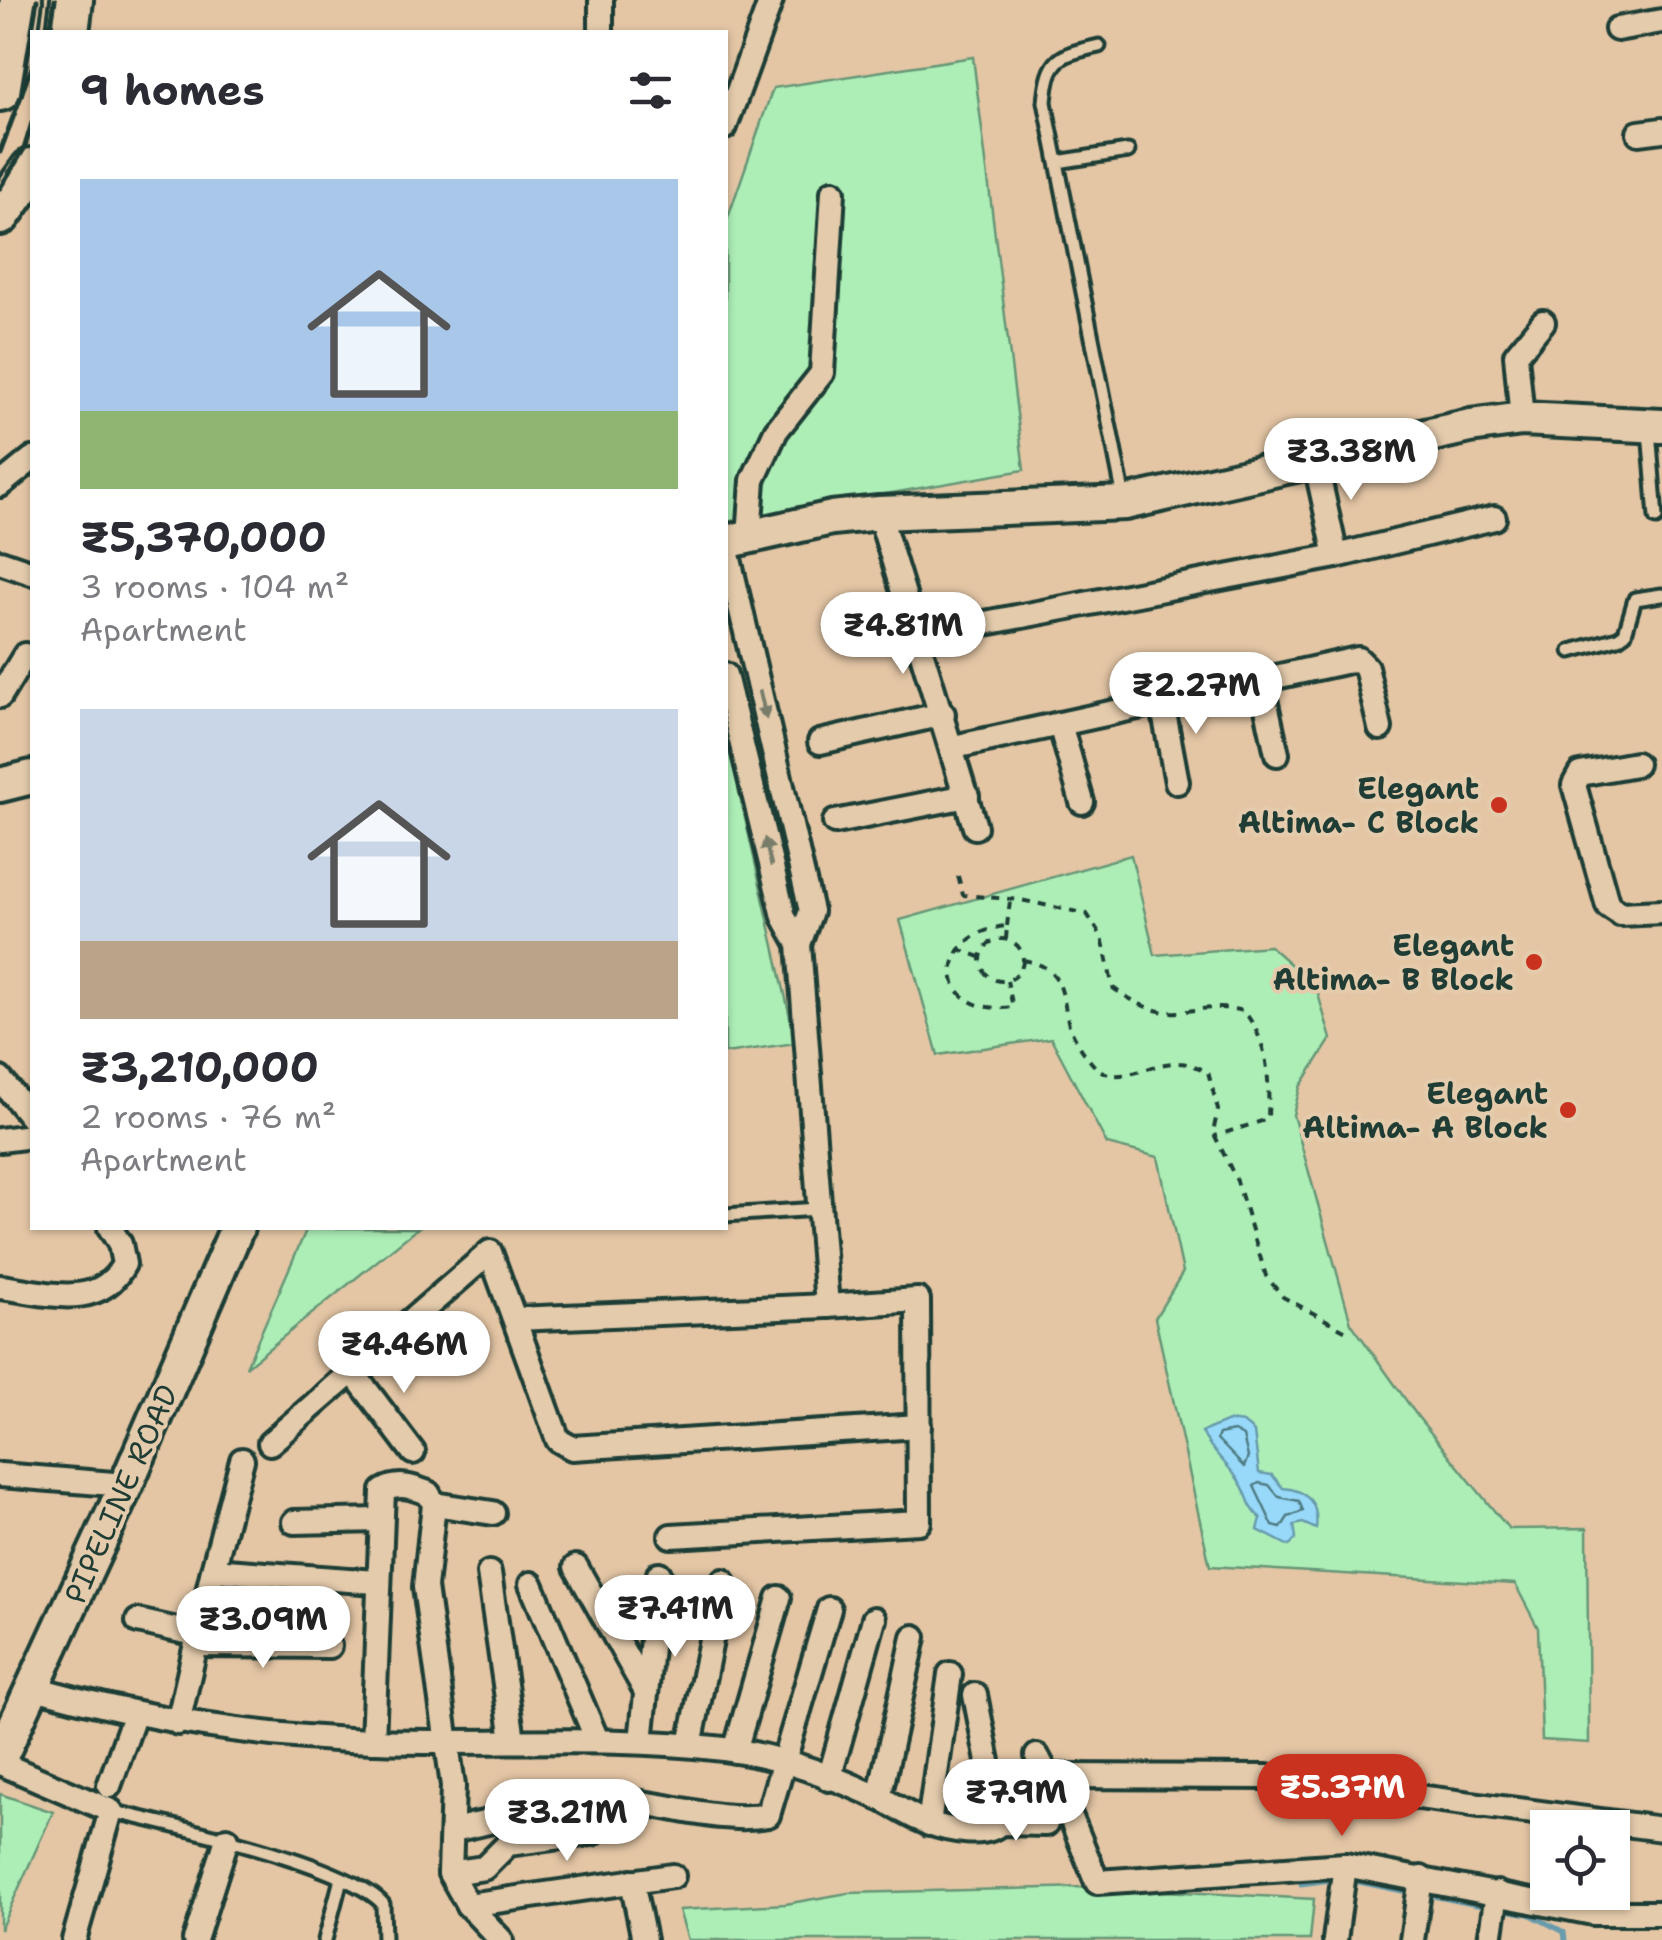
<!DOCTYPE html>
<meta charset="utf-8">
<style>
body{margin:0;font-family:"Shantell Sans",sans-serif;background:#f7f7f7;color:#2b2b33;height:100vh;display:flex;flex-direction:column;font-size:38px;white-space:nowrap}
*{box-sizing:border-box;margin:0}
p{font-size:32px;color:#7c7c81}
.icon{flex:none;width:55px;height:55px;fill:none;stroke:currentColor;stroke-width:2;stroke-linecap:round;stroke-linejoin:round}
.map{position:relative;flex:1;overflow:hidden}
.drawer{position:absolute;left:30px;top:30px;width:698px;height:1200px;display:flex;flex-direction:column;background:#fff;border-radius:0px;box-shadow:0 2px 8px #0004}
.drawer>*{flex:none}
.controls{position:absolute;left:1530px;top:1810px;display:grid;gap:20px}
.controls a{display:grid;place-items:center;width:100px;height:100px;border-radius:0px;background:#fff;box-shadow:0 2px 8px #0004;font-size:50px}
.price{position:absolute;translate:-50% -85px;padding:0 22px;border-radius:35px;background:#fff;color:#222;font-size:32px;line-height:65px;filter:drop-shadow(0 2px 5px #0008)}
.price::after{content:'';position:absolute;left:50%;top:60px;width:30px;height:22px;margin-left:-15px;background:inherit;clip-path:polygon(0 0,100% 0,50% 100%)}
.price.on{background:#c8321e;color:#fff}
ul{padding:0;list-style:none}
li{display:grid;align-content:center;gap:20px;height:530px;padding:0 50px}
li span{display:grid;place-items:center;height:310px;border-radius:0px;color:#555}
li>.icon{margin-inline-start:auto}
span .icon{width:180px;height:180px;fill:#fffc;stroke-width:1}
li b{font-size:42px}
h2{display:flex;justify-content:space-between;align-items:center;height:120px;padding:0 50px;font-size:42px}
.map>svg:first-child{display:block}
.green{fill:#adeeb7;stroke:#669676;stroke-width:2.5}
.water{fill:#98d9fa;stroke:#689bab;stroke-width:2.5}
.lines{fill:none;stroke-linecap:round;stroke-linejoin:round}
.shore{stroke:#4f7b83;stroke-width:2.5}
.stream{stroke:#689bab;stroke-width:5}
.lane-casing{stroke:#1f3d34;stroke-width:19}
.street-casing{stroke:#1f3d34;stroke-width:30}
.secondary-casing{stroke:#1f3d34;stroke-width:40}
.highway-casing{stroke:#1f3d34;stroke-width:48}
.path{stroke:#1f3d34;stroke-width:4;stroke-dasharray:8 8;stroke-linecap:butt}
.lane{stroke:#e4cbac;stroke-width:11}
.street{stroke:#e4cbac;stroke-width:22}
.secondary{stroke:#e4cbac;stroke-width:32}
.highway{stroke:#e4cbac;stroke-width:40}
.rail{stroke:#1f3d34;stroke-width:5}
.oneway{fill:#787d6a}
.poi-dot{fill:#c8321e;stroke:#e4cbac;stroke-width:4}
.labels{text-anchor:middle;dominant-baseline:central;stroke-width:8;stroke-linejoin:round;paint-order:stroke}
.poi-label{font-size:30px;font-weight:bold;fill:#1f3d34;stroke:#e4cbac;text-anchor:end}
.street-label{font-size:30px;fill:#1f3d34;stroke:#e4cbac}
</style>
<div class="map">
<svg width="1662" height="1940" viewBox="0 0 1662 1940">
<rect width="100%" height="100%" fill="#e4c6a5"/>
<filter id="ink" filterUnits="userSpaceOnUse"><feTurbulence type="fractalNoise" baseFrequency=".01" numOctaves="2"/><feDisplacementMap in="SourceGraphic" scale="20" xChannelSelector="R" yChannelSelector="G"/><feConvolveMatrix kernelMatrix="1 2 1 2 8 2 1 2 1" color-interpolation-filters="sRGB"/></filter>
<g filter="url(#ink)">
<g class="green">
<polygon points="973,57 1024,470 725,522 725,226 773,88"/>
<polygon points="725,730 796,1043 725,1053"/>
<polygon points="1131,855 1155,955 1270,946 1316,987 1331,1039 1300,1087 1293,1115 1351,1323 1418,1417 1509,1529 1587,1528 1589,1743 1542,1740 1538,1628 1515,1584 1210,1566 1155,1318 1183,1272 1158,1157 1107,1144 1051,1038 938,1055 900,920"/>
<polygon points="307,1228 418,1228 246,1367"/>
<polygon points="0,1794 53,1812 0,1930"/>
<polygon points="1086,1887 1314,1899 1310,1940 688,1940 679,1910 785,1904 848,1893"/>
</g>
<path class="water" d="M1228 1421 1243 1423 1254 1432 1259 1473 1272 1475 1283 1488C1308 1490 1319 1504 1316 1529L1303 1523 1294 1525 1296 1538 1289 1546 1258 1530 1261 1518C1248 1508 1249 1497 1241 1484 1229 1464 1212 1454 1202 1432Z"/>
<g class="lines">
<g class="shore">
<polygon points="1234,1431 1243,1436 1248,1457 1244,1467 1217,1439 1219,1434"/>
<polygon points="1259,1483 1269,1485 1279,1497 1299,1501 1303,1511 1288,1517 1281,1528 1273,1526 1254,1486"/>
</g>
<g class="stream">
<polyline points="1354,1881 1407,1892"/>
<polyline points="1301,1884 1330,1880"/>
<polyline points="1428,1895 1482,1906"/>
<polyline points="1504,1910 1529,1914 1564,1932 1565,1940"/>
</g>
<g class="lane-casing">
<g id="lane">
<path d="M1099 46C1058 55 1049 58 1045 102L1124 498"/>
<polyline points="1057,162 1128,151"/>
<polyline points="1649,430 1656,518"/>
<polyline points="1571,651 1618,638 1625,633 1635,599 1662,595"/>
<polyline points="725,1215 819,1209"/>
<path d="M111 1811C170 1825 346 1863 383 1904L384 1940"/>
<polyline points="325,1940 341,1879"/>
</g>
</g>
<g class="street-casing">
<g id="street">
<polyline points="601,0 601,32"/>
<polyline points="1617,29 1662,21"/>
<polyline points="725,127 771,0"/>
<polyline points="1639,133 1662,130"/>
<polyline points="1522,419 1516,355 1543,322"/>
<polyline points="1315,460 1336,556"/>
<polyline points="0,485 32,459"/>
<polyline points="879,513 975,827"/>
<polyline points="749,537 753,480 776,431 822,373 833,192"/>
<polyline points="725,542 811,911 799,944"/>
<polyline points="0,562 32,573"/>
<polyline points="917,636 1336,556 1494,518"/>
<polyline points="1261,681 1277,754"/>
<polyline points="0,696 25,655"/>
<polyline points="1162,702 1177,782"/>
<polyline points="1060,724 1082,802"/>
<polyline points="820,742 943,714"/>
<polyline points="954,747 1358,659 1366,667 1380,728"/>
<polyline points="1636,764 1580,774 1574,785 1608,906 1620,914 1662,912"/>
<polyline points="835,822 967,796"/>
<polyline points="0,1079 32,1118"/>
<polyline points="0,1140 32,1136"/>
<path d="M0 1287C45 1292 99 1312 124 1264L120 1244 110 1228"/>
<polyline points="515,1319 827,1306"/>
<polyline points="352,1371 413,1452"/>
<polyline points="270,1443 490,1252 558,1440 572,1448 919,1426"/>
<polyline points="0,1475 126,1485"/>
<polyline points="434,1504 493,1513"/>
<polyline points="294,1522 380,1520"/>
<polyline points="671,1536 919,1522 918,1300 827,1306 799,944 784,917 725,675"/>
<polyline points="576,1567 644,1688"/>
<polyline points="213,1570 242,1460"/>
<polyline points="489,1573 513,1740"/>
<polyline points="531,1584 597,1740"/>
<polyline points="138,1621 199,1635"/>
<polyline points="197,1645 329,1646"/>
<path d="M34 1688C149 1720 257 1737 376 1741 493 1745 608 1735 724 1749 778 1756 833 1776 882 1799 897 1807 912 1818 929 1823 948 1830 986 1838 1000 1823L975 1695"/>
<polyline points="178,1723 213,1570 376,1582"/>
<path d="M373 1741 383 1491C399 1482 412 1487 428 1493L434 1504 425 1587 453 1786 450 1873 468 1905 501 1940"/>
<polyline points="641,1741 659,1574"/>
<polyline points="690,1745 723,1581"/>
<polyline points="735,1751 779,1598"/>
<polyline points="1037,1756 1046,1773 1054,1776 1097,1882 1345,1865 1593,1913 1662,1913"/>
<polyline points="0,1763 111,1811 74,1940"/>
<polyline points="1054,1776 1267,1777 1662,1829"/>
<polyline points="829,1779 874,1619"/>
<polyline points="109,1786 134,1716"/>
<polyline points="879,1798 914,1637"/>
<polyline points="1000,1823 1046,1824"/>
<polyline points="929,1824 950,1674"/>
<path d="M452 1830C499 1821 550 1804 598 1801 654 1797 713 1825 768 1815L829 1609"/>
<polyline points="450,1873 484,1868 508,1844 592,1833"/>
<polyline points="632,1881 644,1940"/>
<polyline points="468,1905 673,1876"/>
<polyline points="195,1940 227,1839"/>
<polyline points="1335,1940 1345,1865"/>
<polyline points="1412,1940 1421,1878"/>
<polyline points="1490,1940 1497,1893"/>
</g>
</g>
<g class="secondary-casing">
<g id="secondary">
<polyline points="725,542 832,518 879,513 1125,503 1470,426 1522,419 1662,426"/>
<polyline points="0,785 32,777"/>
<polyline points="0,1758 126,1485 237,1228"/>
</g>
</g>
<g class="highway-casing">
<g id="highway">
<polyline points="68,32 72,0"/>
<polyline points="0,90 14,51 21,0"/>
<polyline points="0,214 32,169"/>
</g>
</g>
<g class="path">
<path d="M958 876 963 895 1021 900 1087 914 1102 937 1113 988C1179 1034 1182 998 1244 1011 1270 1045 1269 1079 1268 1119L1215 1136"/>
<polyline points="1007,926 1010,901"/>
<circle cx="1002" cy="960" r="21"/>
<path d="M1006 939 1007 926C933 933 933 1018 1013 1007L1007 981"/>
<polyline points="958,949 980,957"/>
<path d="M1023 960C1062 967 1061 988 1068 1021 1070 1033 1083 1052 1091 1062 1116 1092 1149 1061 1179 1063 1189 1063 1199 1068 1208 1072L1218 1110 1213 1132 1237 1181 1266 1276 1283 1297 1352 1334"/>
</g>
<use href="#lane" class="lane"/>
<use href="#street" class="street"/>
<use href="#secondary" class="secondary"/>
<use href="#highway" class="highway"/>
<g class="rail">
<polyline points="50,32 55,0"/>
<polyline points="0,152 21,96 37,0"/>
<polyline points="0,188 24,149 32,123"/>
</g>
</g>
<defs><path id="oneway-solid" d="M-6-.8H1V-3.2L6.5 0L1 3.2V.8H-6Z" transform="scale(2.5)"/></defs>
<g class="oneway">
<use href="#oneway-solid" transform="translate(763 705) rotate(77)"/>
<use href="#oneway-solid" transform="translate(768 852) rotate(-104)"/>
</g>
</g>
<g class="poi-dot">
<circle cx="1499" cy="805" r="10"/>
<circle cx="1534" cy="962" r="10"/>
<circle cx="1568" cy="1110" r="10"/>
</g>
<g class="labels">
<g class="poi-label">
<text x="1479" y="788">Elegant<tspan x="1479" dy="34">Altima- C Block</tspan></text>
<text x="1514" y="945">Elegant<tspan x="1514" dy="34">Altima- B Block</tspan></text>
<text x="1548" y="1093">Elegant<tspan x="1548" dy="34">Altima- A Block</tspan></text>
</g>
<g class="street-label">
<text transform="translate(121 1494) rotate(-66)">PIPELINE ROAD</text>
</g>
</g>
</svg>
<div class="controls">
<a><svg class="icon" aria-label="locate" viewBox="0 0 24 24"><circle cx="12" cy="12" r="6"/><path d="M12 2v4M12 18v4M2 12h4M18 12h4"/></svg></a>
</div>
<b class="price" style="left:1351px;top:503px">₹3.38M</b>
<b class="price" style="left:903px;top:677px">₹4.81M</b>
<b class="price" style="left:1196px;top:737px">₹2.27M</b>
<b class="price" style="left:404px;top:1396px">₹4.46M</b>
<b class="price" style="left:675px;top:1660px">₹7.41M</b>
<b class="price" style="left:263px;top:1671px">₹3.09M</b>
<b class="price on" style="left:1342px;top:1839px">₹5.37M</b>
<b class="price" style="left:1016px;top:1844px">₹7.9M</b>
<b class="price" style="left:567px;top:1864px">₹3.21M</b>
<section class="drawer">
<h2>9 homes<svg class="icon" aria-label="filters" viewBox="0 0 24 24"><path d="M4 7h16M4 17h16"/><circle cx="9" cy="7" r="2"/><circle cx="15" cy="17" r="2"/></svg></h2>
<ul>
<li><span style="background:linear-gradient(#a9c7e8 75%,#8fb573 0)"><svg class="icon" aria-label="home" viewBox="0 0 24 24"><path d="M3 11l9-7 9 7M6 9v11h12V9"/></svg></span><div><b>₹5,370,000</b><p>3 rooms · 104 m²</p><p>Apartment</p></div></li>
<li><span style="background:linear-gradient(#c9d6e8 75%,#b9a48a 0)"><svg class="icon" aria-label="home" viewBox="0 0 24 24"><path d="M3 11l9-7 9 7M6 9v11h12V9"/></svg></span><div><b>₹3,210,000</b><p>2 rooms · 76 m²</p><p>Apartment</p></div></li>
</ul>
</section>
</div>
